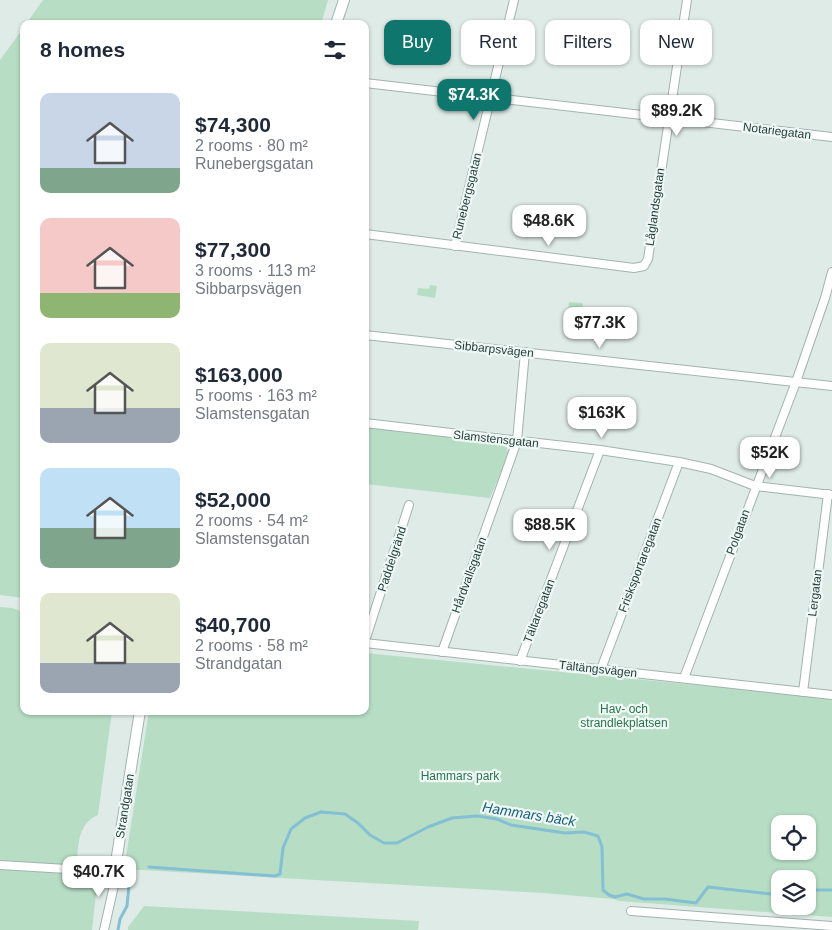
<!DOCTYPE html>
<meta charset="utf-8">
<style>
body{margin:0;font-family:Arial,sans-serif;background:#f2f2f3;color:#1f2937;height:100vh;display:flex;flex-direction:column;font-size:19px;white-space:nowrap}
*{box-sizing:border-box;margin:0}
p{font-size:16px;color:#747a83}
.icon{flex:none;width:28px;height:28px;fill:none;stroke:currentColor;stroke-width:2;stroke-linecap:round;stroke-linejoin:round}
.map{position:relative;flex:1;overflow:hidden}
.side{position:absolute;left:20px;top:20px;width:349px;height:695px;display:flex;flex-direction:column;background:#fff;border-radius:10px;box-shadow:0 1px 4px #0004}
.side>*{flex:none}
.hud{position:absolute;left:384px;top:20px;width:372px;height:45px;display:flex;gap:10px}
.buttons{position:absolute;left:771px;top:815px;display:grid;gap:10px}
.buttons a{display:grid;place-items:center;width:45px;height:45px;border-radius:10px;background:#fff;box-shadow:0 1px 4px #0004;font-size:25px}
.price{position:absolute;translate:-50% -42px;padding:0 11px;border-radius:10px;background:#fff;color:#222;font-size:16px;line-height:32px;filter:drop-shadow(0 1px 2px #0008)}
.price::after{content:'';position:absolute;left:50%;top:30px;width:15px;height:11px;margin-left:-8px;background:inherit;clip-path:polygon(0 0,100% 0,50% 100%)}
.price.selected{background:#0f766e;color:#fff}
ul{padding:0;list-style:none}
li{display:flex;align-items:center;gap:15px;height:125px;padding:0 20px}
li span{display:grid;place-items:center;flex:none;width:140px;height:100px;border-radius:10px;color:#555}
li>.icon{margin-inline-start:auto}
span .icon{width:60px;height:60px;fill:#fffc;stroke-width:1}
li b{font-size:21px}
h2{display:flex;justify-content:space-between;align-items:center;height:60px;padding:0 20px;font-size:21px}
.chip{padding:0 18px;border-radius:10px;background:#fff;box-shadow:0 1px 4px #0004;font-size:18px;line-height:45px}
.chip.selected{background:#0f766e;color:#fff}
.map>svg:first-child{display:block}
.green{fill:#b7dec5;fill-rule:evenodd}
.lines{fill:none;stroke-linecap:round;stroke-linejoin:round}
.stream{stroke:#84bfd4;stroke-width:3}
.street-casing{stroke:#a2b3af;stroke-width:10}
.secondary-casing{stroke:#9db8b1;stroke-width:12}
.street{stroke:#fff;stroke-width:8}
.secondary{stroke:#fff;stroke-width:10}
.labels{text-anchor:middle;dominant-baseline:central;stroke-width:4.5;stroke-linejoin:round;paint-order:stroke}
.street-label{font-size:12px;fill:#1f3c37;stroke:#f0f8f5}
.park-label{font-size:12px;fill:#28754e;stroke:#f0f8f5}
.water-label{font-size:14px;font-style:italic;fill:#17607b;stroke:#f0f8f5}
</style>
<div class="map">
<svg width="832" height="930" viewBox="0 0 832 930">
<rect width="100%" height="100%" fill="#dfebe7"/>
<g class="green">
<polygon points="43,0 328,0 321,24 26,24"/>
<polygon points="24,27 24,598 0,595 0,60"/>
<polygon points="430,285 437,286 435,298 417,295 418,288 429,289"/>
<polygon points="569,302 583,303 581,313 568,311"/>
<polygon points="365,427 502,444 507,448 508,455 490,498 365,484"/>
<path d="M0 607 12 608 24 612V711H112L98 815C75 824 78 853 77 874 87 875 94 874 97 885L92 930H0Z"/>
<path d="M365 653 832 698V917L619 901 613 899 543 893 124 869 149 711H365ZM780 824H808V851H780ZM780 879H808V906H780Z"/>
<polygon points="144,906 419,921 418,930 128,930 128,927"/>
</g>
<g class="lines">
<g class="stream">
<polyline points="149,867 275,876 280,874 283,848 291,829 305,818 321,812 345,814 358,823 370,835 384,843 397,843 428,827 452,818 477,816 497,819 511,825 565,833 584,832 598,836 602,847 603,890 609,895 615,897 627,894 644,899 665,899 696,903 708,887 771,894 780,893"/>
<polyline points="808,890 832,890"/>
<polyline points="118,930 120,919 127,906 129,885"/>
</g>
<g class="street-casing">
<g id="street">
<polyline points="365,83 832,137"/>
<polyline points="365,234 634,268 644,266 648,259 687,0"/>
<polyline points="455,246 514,0"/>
<polyline points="365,335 832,386"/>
<polyline points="365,423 600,450 679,462 711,469 755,486 832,495"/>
<polyline points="365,641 409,505"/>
<polyline points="365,643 832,695"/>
<polyline points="442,652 517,441 525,352"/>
<polyline points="520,661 600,450"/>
<polyline points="601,669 679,462"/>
<polyline points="684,678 796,382 825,298 832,272"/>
<polyline points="803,692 828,494"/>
<polyline points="0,865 117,872 104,930"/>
<polyline points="631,911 832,926"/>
</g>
</g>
<g class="secondary-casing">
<g id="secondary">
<polyline points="336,24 344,0"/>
<polyline points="117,872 117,856 140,711"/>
</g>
</g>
<use href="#street" class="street"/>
<use href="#secondary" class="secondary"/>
</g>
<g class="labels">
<g class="street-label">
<text transform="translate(777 131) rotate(7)">Notariegatan</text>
<text transform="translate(467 196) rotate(-76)">Runebergsgatan</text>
<text transform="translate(655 207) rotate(-82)">Låglandsgatan</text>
<text transform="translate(494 349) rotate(6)">Sibbarpsvägen</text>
<text transform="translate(496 439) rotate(6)">Slamstensgatan</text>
<text transform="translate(738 532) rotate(-70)">Polgatan</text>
<text transform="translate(392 559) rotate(-72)">Paddelgränd</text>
<text transform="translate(640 565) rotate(-69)">Frisksportaregatan</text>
<text transform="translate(469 575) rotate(-70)">Hårdvallsgatan</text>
<text transform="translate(815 593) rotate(-83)">Lergatan</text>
<text transform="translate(539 611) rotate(-69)">Tältaregatan</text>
<text transform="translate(598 669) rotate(6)">Tältängsvägen</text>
<text transform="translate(125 806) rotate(-81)">Strandgatan</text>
</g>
<g class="park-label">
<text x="624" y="709">Hav- och<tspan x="624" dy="14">strandlekplatsen</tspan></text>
<text x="460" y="776">Hammars park</text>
</g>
<g class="water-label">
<text transform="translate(529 814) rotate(9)">Hammars bäck</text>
</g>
</g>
</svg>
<div class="buttons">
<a><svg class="icon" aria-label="locate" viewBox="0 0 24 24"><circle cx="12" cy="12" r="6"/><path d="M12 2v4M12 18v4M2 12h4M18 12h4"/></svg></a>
<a><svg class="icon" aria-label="layers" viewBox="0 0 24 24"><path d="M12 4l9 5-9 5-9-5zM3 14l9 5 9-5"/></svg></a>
</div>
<b class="price selected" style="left:474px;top:121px">$74.3K</b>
<b class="price" style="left:677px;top:137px">$89.2K</b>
<b class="price" style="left:549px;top:247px">$48.6K</b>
<b class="price" style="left:600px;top:349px">$77.3K</b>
<b class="price" style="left:602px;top:439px">$163K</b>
<b class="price" style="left:770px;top:479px">$52K</b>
<b class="price" style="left:550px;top:551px">$88.5K</b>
<b class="price" style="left:99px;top:898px">$40.7K</b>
<div class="hud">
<a class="chip selected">Buy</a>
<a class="chip">Rent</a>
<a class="chip">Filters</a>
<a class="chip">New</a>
</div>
<section class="side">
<h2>8 homes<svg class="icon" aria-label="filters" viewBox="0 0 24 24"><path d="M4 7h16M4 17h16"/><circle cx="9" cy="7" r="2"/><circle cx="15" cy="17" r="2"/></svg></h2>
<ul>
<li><span style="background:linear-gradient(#c9d6e8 75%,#7fa58c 0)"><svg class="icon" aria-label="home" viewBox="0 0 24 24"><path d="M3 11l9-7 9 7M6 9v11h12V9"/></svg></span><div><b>$74,300</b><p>2 rooms · 80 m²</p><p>Runebergsgatan</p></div></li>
<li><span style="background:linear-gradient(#f6c9c9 75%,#8fb573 0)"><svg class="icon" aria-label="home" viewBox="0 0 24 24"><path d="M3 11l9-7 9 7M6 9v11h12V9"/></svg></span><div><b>$77,300</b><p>3 rooms · 113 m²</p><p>Sibbarpsvägen</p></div></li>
<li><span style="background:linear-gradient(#dfe7d0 65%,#9aa5b1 0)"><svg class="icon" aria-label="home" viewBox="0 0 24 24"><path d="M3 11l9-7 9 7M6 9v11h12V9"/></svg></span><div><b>$163,000</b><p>5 rooms · 163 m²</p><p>Slamstensgatan</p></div></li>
<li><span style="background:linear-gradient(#bfe0f5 60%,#7fa58c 0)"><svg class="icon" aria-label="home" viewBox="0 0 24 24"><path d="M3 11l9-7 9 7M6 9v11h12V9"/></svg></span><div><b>$52,000</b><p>2 rooms · 54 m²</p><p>Slamstensgatan</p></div></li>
<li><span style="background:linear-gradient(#dfe7d0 70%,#9aa5b1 0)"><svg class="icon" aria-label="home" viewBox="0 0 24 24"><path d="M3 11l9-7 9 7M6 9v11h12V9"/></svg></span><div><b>$40,700</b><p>2 rooms · 58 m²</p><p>Strandgatan</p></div></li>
</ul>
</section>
</div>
